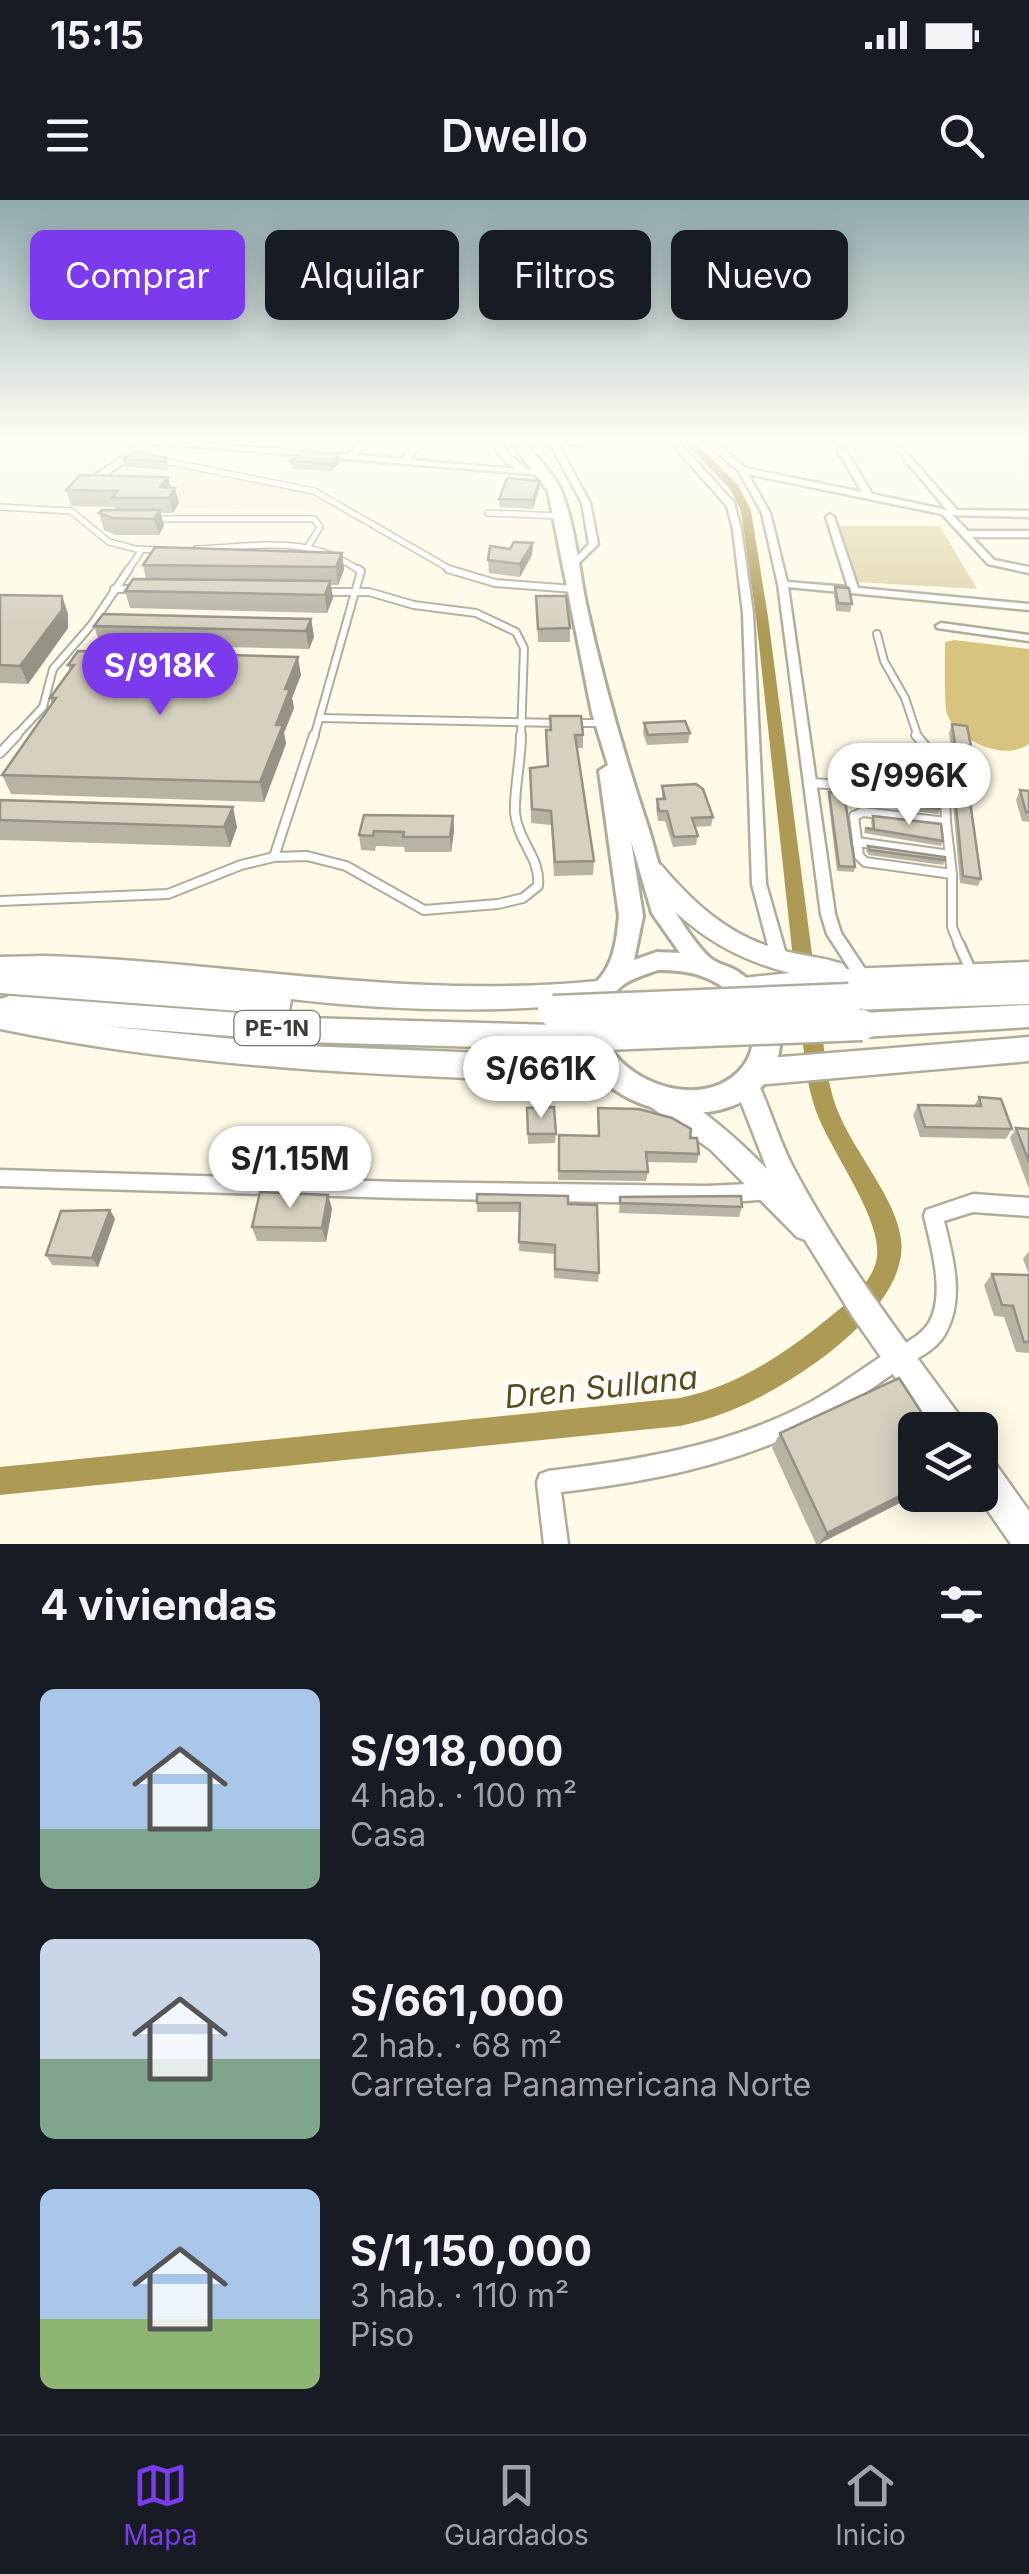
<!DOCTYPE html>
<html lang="es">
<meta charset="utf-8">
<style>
body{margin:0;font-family:Inter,sans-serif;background:#20242c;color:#f1f3f6;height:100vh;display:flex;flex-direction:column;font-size:38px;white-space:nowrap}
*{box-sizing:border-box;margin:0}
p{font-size:32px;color:#9ea1a6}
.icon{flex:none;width:55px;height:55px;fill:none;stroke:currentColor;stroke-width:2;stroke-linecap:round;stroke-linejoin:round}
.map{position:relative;height:1344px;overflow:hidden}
.sheet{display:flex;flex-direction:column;background:#171b24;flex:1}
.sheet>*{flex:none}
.guide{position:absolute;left:30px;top:30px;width:970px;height:90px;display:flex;gap:20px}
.buttons{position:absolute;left:898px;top:1212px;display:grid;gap:20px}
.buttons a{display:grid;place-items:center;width:100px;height:100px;border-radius:15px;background:#171b24;box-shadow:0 5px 25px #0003;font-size:50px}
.price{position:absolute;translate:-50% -85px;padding:0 22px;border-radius:35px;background:#fff;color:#222;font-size:32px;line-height:65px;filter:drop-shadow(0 2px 5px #0008)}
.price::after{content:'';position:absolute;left:50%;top:60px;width:30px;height:22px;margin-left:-15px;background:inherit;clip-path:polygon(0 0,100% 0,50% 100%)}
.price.selected{background:#7c3aed;color:#fff}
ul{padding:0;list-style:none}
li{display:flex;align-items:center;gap:30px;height:250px;padding:0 40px}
li span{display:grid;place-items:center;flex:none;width:280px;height:200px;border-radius:15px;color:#555}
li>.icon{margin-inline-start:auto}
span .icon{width:120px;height:120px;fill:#fffc;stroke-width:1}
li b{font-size:42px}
h2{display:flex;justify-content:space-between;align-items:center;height:120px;padding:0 40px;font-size:42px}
.chip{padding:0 35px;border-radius:15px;background:#171b24;box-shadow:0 5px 25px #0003;font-size:35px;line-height:90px}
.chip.selected{background:#7c3aed;color:#fff}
.status{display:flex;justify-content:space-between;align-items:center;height:70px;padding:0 50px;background:#171b24;direction:ltr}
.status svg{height:28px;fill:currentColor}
header{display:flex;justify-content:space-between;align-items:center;height:130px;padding:0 40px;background:#171b24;font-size:45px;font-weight:600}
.tabs{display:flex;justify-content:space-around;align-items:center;height:140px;border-top:2px solid #363941;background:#171b24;font-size:28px;color:#9ea1a6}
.tabs a{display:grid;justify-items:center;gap:5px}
.tabs .selected{color:#7c3aed}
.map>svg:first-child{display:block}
.built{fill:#f6efd6}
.green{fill:#e0d5ab}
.forest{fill:#d7c57f}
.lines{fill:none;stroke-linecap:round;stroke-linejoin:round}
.canal{fill:#ac9a55;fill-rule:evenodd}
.service-far3-casing{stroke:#b0ac9a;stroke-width:8}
.service-far2-casing{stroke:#b0ac9a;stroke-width:10}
.service-far1-casing{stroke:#b0ac9a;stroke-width:12}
.service-casing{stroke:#b0ac9a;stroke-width:14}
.minor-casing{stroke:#b0ac9a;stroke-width:5}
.secondary-casing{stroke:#b0ac9a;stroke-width:5}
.primary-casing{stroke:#b0ac9a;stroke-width:6}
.motorway-casing{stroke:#b0ac9a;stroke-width:5}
.service-far3{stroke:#fff;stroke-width:5}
.service-far2{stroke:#fff;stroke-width:6}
.service-far1{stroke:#fff;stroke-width:8}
.service{stroke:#fff;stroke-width:9}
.minor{fill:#fff;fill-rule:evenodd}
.secondary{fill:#fff;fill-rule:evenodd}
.primary{fill:#fff;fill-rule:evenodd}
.motorway{fill:#fff;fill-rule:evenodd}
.motorway-bridge-casing{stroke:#b0ac9a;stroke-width:35;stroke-linecap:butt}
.motorway-bridge{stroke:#fff;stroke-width:30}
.wall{fill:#b8b4a4}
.shaded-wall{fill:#969286}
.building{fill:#d6d1bf;stroke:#969286;stroke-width:2.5}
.labels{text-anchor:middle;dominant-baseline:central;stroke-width:8;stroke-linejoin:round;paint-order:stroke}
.shield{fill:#fff;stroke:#787672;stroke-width:2.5}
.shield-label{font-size:22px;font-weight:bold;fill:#3e3c35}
.near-water-label{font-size:32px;font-style:italic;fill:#594c17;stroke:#fff}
</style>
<div class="status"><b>15:15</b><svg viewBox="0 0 49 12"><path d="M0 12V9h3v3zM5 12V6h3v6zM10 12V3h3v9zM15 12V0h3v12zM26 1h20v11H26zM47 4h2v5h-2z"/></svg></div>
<header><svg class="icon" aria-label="menu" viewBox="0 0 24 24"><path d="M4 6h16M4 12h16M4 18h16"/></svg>Dwello<svg class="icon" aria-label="search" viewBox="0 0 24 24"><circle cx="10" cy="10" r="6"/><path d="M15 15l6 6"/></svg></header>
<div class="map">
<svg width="1029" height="1344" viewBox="0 0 1029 1344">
<rect width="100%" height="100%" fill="#fefae7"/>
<polygon class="built" points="126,249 294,289 312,296 329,310 65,307"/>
<polygon class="green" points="836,326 940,326 977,389 856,382"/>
<path class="forest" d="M955 440 1029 449V544C1004 562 958 541 947 514 944 505 945 455 945 442Z"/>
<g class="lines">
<g class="canal">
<polygon points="681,239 692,239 739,286 751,311 768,417 815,777 812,782 798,782 795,777 756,417 741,311 730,289"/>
<path d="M810 810 817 812 820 818C825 850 826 885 840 916 856 954 896 999 901 1039 910 1107 800 1179 746 1204 724 1214 703 1221 680 1226L0 1295V1267L680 1198C731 1187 774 1161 815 1129 836 1111 868 1091 876 1062 887 1023 828 949 815 908 805 879 804 848 800 818L803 812Z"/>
</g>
<g class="service-far3-casing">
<g id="service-far3">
<polyline points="159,260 314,291 455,372"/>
<polyline points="0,307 71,311 109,342 136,349 162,350"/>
<polyline points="488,313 559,316"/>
<polyline points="152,319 314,319 320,327 309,345"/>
<path d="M196 349C258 347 309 333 361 372"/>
<polyline points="127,372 141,351"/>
</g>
</g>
<g class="service-far2-casing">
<g id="service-far2">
<polyline points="448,369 495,383 574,389"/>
<polyline points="114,389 135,389"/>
<polyline points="324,392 369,392 414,405 476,413 516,432 524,448 521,537"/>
<polyline points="877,434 884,461 905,498 918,537"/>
<polyline points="320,518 560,523"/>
<polyline points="574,523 603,523"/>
<polyline points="15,537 43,507 53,469 93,423 129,369"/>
<polyline points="314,537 361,371 358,369"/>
</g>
</g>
<g class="service-far1-casing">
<g id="service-far1">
<polyline points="0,553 17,535"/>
<path d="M809 583C847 584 901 596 934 571L932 554 916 535"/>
<polyline points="945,596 946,622"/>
<polygon points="863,612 946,622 952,674 865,662 859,656 854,616"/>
<polyline points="857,642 950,655"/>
<polyline points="274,657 314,535"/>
<polyline points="952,674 952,727 960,747"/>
<path d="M0 701 168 694 241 665 274 657 307 656 346 666 424 710 498 704 523 698 538 686C541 658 518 642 515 613 514 589 521 560 521 535"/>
</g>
</g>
<g class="service-casing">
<polyline id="service" points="959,744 971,771"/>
</g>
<g class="minor-casing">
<g id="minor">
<polygon points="148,239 348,255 362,239 370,239 355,255 403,259 416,239 424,239 410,260 516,269 504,260 490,239 498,239 510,256 527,269 546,273 542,275 152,243 97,282 91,282 91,278"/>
<polygon points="548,239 636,239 632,241 558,244 590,303 598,344 569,373 566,372 566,368 589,344 582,303"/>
<polygon points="668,239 676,239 734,303 741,329 753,413 766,684 788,761 785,765 775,765 772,761 752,684 743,413 733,329 727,306"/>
<polygon points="702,239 711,239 745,268 862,292 837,249 844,247 872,294 947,310 898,251 898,247 901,247 957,310 1029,311 1029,317 952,315 968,331 1029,331 1029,337 972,337 994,360 1029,367 1029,373 988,364 942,314 748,274 770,313 787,382 848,387 826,317 830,314 834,317 858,388 1029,404 1029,410 788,387 835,714 841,733 871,778 868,782 858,782 827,734 821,714 778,384 762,313 739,271"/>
<polygon points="941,423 1029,435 1029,441 937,428 936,426"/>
<polygon points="0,970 400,982 707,986 769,983 776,985 778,991 776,997 769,999 707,1004 400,998 0,986"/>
<path d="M973 994 1029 998V1016L973 1012 944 1021C953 1057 965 1099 945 1134 935 1152 914 1159 897 1171 869 1190 843 1209 813 1225 735 1265 647 1282 561 1292L568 1344H544L537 1282 540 1274 548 1271C631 1261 715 1248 791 1212 824 1197 852 1176 882 1156 898 1146 921 1138 930 1121 945 1093 931 1045 924 1016L926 1010Z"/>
</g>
</g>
<g class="secondary-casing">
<g id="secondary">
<path d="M746 874 755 877C770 907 778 939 794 969 841 1058 903 1138 962 1219L967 1230H932L853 1117 805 1040 797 1037 711 950 651 907 648 900 651 893C680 882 747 949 767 969L734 884 737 877Z"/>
<polygon points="980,1255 992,1259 1029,1311 1029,1344 1011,1344 977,1295 980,1295"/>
</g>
</g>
<g class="primary-casing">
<path id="primary" d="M509 239H521C534 255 555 274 562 293 575 328 579 368 586 404 603 481 624 555 649 630 657 656 663 685 674 709 682 724 698 747 710 758 717 764 729 766 737 771 761 787 784 816 780 846 767 950 582 925 576 825 575 801 591 790 603 774 615 758 617 735 619 716L599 571 608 565 592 513 548 291ZM631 641 652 713 680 753 657 752 634 760 643 716ZM658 770C674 770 690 771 704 777 747 793 774 846 731 878 672 921 555 841 623 785 632 778 647 774 658 770Z"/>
</g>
<g class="motorway-casing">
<g id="motorway">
<path d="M652 662 661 665C694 704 730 737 781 750 801 756 823 757 843 764L846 769 1029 762V804L849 810 839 807 835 799 842 790 742 798 732 795 728 787 732 779 790 773C727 757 684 727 643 677L640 671Z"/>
<path d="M45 756C234 762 407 800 598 781L608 784 612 792 608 800 598 803C495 813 394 811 291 799L289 811 279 814 0 793V757Z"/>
<path d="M10 796 305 818 554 825 564 829 569 837 564 845 554 849 305 842 104 826 303 846 609 858 620 862 624 871 620 880 609 884C404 875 201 871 0 829V799Z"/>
<polygon points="1029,805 1029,827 862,837 852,833 847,825 852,817 862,813"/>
<polygon points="1029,837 1029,861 757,885 746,881 742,872 746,863 757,859"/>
</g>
</g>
<use href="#service-far3" class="service-far3"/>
<use href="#service-far2" class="service-far2"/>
<use href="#service-far1" class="service-far1"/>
<use href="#service" class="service"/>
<use href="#minor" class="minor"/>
<use href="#secondary" class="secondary"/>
<use href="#primary" class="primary"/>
<use href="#motorway" class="motorway"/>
<g class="motorway-bridge-casing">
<g id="motorway-bridge">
<polyline points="553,811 849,799"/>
<polyline points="554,837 862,825"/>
</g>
</g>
<use href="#motorway-bridge" class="motorway-bridge"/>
</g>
<g class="wall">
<polygon points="339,254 340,262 331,271 292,269 291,261"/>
<polygon points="167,258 168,270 125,267 123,259"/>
<polygon points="168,277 171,288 179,303 173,313 161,313 164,326 159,335 116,335 104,330 99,313 116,310 115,307 71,306 66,290"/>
<polygon points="540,281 539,289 533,309 499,307 499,299"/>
<polygon points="533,343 532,355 520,377 489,373 488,360 510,349"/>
<polygon points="342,353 344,370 338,385 331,385 333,398 327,413 130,408 125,391 146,379 143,365"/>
<polygon points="835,387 852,404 850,412 836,411 834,395"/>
<polygon points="0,395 62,396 68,414 68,428 28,484 0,483"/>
<polygon points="536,396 570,428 570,442 538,442"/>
<polygon points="311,419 314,437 309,449 100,444 94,426"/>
<polygon points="68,465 301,475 292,498 294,508 284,533 286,544 264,602 11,594 2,575 52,504 50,498 70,471"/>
<polygon points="550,516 583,535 583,548 577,548 594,661 593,675 554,676 551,625 531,623 530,568 547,567 546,530 550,530"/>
<polygon points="644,523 690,533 688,543 647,545 643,533"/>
<polygon points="952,524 971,546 967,556 952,554 949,533"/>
<polygon points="662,586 713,617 711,626 695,627 698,636 696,645 673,647 665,621 658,621 656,608 657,599 662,599"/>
<polygon points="907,586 940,609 938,614 870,605 869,599 871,594 906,597 905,591"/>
<polygon points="954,586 981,679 978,686 960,683 952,593"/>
<polygon points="1020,590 1029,591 1029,622 1022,621 1016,600"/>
<polygon points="829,592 855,667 854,672 837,671 828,597"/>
<polygon points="0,600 237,627 230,647 0,640"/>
<polygon points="364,615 453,616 454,631 451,652 405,652 404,647 376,646 375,651 361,650 359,635"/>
<polygon points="873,616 943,641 941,646 864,633 865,628 872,629 871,621"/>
<polygon points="868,646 945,660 943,665 869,655 866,651"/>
<polygon points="979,897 1012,929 1006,939 920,937 913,915 918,905 974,906"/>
<polygon points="527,908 556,934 555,943 528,944"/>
<polygon points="598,908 690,938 699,954 697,963 647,962 648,972 646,981 558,980 559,935 598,936"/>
<polygon points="1016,928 1029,929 1029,989 1010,938"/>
<polygon points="477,994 568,1004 599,1073 598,1082 554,1078 554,1054 519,1051 520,1012 477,1012"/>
<polygon points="328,995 332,1009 326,1042 257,1041 252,1027"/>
<polygon points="620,997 742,1007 739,1017 619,1013"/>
<polygon points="110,1010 115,1019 98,1067 52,1065 46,1055"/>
<polygon points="1029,1051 1029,1075 1023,1059"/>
<polygon points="992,1074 1029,1075 1029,1153 1016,1152 1004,1117 994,1116 984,1085"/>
<polygon points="933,1230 821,1344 816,1344 772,1248 780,1233"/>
</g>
<g class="shaded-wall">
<polygon points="339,254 340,262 331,271 330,264"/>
<polygon points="168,277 172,292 160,287"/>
<polygon points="540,281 539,289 533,309 533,300"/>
<polygon points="175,288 179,303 173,313 169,298"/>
<polygon points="160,310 164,326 159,335 154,319"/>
<polygon points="533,343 532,355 520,377 520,364"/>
<polygon points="342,353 344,370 338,385 336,367"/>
<polygon points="330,381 333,398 327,413 325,395"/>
<polygon points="62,396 68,414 68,428 28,484 20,466"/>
<polygon points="311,419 314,437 309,449 306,431"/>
<polygon points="298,457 301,475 292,498 294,508 284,533 286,544 264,602 260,582 285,489"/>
<polygon points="233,607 237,627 230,647 224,627"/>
<polygon points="453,616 454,631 451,652 450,637"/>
<polygon points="328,995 332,1009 326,1042 322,1028"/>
<polygon points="110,1010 115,1019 98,1067 92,1058"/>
<polygon points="915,1288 916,1295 819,1344 827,1333"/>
</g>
<g class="building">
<polygon points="134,251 167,258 166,262 123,259"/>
<polygon points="301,251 339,254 330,264 291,261"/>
<polygon points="80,275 168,277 160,287 175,288 169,298 112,298 118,291 66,290"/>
<polygon points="507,278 540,281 533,300 499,299"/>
<polygon points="102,310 160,310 154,319 112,318 99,313"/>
<polygon points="514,342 533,343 520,364 488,360 490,346 510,349"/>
<polygon points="155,347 342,353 336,367 143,365"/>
<polygon points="133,379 330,381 325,395 125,391"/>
<polygon points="835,387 849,388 852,404 838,403"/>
<polygon points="0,395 62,396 62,410 20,466 0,465"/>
<polygon points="536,396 566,396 570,428 538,429"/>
<polygon points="103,414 311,419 306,431 94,426"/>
<polygon points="78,451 298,457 285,489 290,489 276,525 283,525 260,582 2,575 56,498 50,498 74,465 68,465"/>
<polygon points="550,516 581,516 583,535 575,535 594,661 555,662 551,611 532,609 530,568 548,566 546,530 551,530"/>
<polygon points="685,521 690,533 648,535 644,523"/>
<polygon points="952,524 967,526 971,546 955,544"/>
<polygon points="696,584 703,589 713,617 692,618 698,636 674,637 667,611 659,611 657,599 665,599 662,586"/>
<polygon points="907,586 941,587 940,609 872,600 871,594 909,597"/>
<polygon points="954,586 968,587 981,679 963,676"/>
<polygon points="1020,590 1029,591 1029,612 1026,612"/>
<polygon points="829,592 844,593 855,667 839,666"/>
<polygon points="0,600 233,607 224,627 0,620"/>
<polygon points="364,615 453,616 450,637 403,637 404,632 374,631 373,636 359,635"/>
<polygon points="873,616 941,624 943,641 865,628 874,629"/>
<polygon points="868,646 945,657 945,660 870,650"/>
<polygon points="979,897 1001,899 1012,929 925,927 918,905 981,906"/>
<polygon points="554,907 556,934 528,934 527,908"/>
<polygon points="598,908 639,909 672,918 691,929 690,938 697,938 699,954 646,952 648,972 559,971 559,935 599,936"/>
<polygon points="1016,928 1029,929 1029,962"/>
<polygon points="260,992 328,995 322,1028 252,1027"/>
<polygon points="477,994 568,996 568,1004 597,1005 599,1073 555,1069 555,1045 519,1042 520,1003 477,1003"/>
<polygon points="741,996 742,1007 620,1003 620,997"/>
<polygon points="110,1010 92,1058 46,1055 61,1011"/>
<polygon points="992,1074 1029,1075 1029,1142 1024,1142 1013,1106 1002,1105"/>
<polygon points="899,1178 933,1230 915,1230 915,1288 827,1333 780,1233"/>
</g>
<linearGradient id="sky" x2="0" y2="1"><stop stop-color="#90aaad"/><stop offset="0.56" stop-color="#fffdf4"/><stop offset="1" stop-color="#fffdf4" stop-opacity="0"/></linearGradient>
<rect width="1029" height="427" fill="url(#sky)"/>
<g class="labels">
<rect class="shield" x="234.5" y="811" width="85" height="34" rx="8"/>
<g class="shield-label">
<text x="277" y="828">PE-1N</text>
</g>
<g class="near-water-label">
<text transform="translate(601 1187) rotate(-6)">Dren Sullana</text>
</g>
</g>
</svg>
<div class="buttons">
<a><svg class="icon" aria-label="layers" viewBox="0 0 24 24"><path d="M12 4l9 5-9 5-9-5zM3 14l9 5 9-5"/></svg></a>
</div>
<b class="price selected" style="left:160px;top:518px">S/918K</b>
<b class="price" style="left:909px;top:628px">S/996K</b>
<b class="price" style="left:541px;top:921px">S/661K</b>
<b class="price" style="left:290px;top:1011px">S/1.15M</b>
<div class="guide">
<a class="chip selected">Comprar</a>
<a class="chip">Alquilar</a>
<a class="chip">Filtros</a>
<a class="chip">Nuevo</a>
</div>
</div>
<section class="sheet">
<h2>4 viviendas<svg class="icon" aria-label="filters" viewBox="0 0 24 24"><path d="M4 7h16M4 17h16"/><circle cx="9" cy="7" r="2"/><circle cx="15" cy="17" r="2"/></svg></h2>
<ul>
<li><span style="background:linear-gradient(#a9c7e8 70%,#7fa58c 0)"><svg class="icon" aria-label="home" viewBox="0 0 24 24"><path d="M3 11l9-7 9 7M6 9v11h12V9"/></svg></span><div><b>S/918,000</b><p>4 hab. · 100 m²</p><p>Casa</p></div></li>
<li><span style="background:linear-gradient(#c9d6e8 60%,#7fa58c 0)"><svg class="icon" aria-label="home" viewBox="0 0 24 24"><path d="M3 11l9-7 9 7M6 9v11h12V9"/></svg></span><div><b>S/661,000</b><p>2 hab. · 68 m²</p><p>Carretera Panamericana Norte</p></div></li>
<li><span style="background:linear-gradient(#a9c7e8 65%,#8fb573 0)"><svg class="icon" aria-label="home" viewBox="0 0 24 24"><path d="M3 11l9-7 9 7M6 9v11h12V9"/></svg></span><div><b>S/1,150,000</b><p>3 hab. · 110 m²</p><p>Piso</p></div></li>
</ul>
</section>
<nav class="tabs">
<a class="selected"><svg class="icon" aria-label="map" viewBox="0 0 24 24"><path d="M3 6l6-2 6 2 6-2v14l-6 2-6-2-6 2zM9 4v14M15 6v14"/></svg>Mapa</a>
<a><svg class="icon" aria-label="saved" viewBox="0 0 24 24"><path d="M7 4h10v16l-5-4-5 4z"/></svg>Guardados</a>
<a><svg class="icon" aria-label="home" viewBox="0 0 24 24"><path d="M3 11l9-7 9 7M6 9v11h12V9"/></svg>Inicio</a>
</nav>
